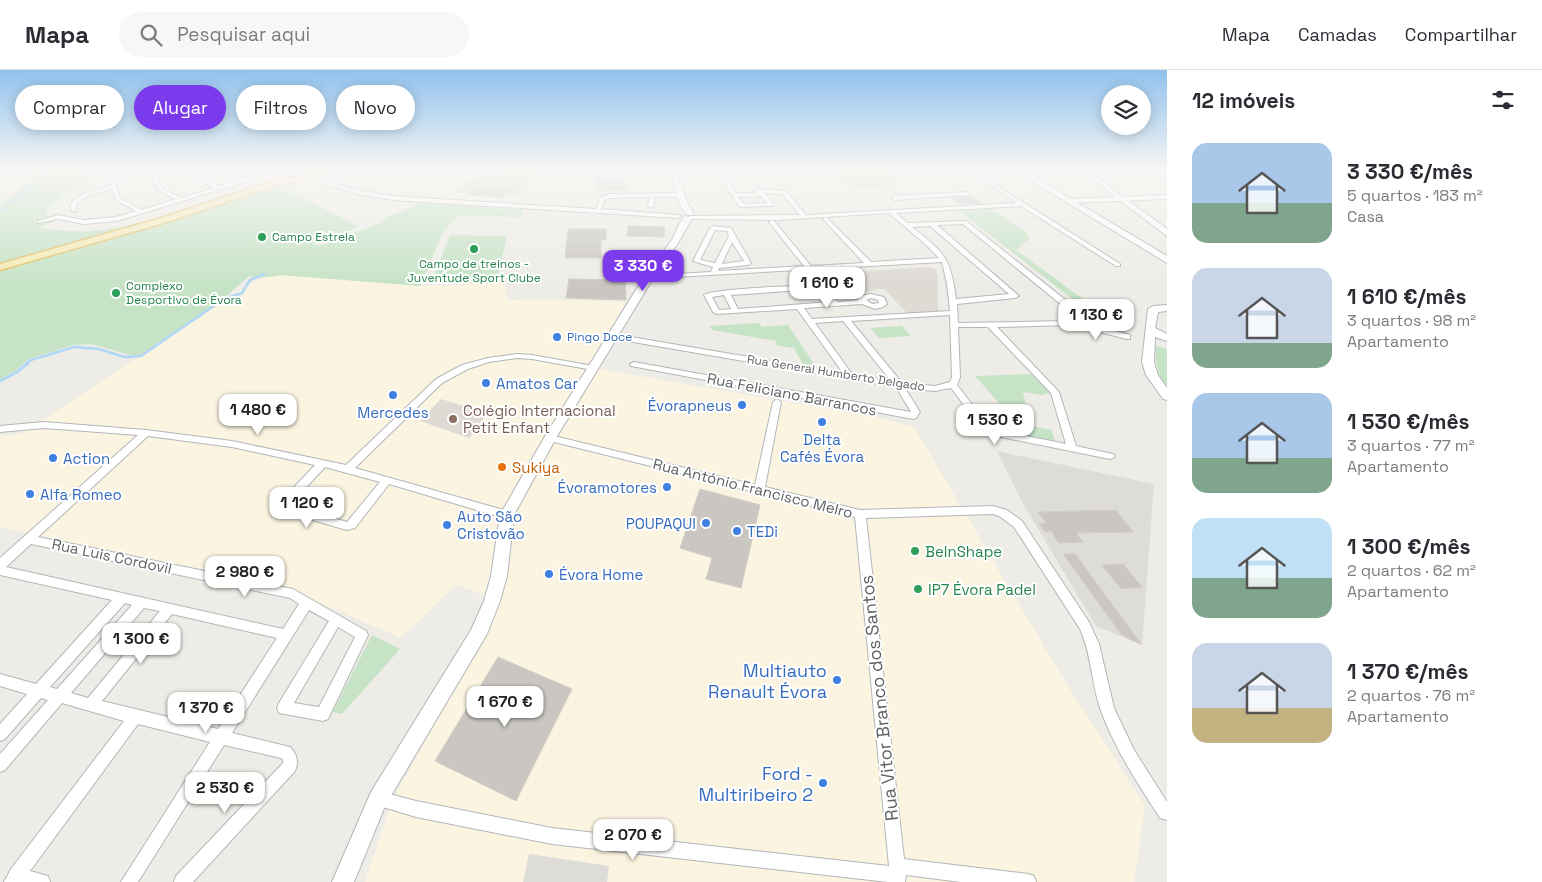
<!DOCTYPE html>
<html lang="pt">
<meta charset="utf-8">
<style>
body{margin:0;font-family:"Space Grotesk",sans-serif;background:#f7f7f7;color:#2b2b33;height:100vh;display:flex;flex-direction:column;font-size:19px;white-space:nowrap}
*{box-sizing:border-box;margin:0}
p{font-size:16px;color:#7c7c81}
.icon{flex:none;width:28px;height:28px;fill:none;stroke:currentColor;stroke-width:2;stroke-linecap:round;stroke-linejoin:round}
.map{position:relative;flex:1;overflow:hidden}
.details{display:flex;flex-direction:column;background:#fff;width:375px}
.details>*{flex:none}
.top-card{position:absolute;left:15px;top:15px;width:475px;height:45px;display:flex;gap:10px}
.tools{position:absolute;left:1101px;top:15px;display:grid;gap:10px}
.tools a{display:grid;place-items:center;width:50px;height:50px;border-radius:50%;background:#fff;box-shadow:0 2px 12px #0003;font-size:25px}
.price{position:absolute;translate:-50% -42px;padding:0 11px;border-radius:10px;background:#fff;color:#222;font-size:16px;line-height:32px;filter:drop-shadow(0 1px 2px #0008)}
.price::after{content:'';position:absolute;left:50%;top:30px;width:15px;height:11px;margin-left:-8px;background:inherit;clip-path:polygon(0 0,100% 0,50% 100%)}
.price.selected{background:#7c3aed;color:#fff}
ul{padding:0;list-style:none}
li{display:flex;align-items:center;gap:15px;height:125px;padding:0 25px}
li span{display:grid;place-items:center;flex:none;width:140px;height:100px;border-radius:15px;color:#555}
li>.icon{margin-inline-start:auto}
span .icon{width:60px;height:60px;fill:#fffc;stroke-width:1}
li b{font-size:21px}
h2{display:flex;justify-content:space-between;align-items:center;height:60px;padding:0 25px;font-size:21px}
.pill{padding:0 18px;border-radius:22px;background:#fff;box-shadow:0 2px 12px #0003;font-size:18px;line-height:45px}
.pill.selected{background:#7c3aed;color:#fff}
header{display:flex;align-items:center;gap:30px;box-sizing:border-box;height:70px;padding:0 25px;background:#fff;border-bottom:1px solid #e1e1e2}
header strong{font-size:24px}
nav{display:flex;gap:28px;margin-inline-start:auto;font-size:18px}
.search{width:350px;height:45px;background:#f7f7f7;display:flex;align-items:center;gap:12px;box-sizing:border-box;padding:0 18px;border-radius:28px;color:#7c7c81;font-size:19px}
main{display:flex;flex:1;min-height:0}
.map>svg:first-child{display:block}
.commercial{fill:#faf4e0}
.industrial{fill:#dddcd8}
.education{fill:#dedbd5}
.green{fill:#c6e3c6}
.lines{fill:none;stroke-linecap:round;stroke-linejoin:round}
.stream-far2{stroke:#b0d7f5;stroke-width:2}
.stream-far1{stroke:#b0d7f5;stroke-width:2.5}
.stream{stroke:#b0d7f5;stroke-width:3}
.building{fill:#cac7c3;stroke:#d2cec5}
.street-casing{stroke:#b3b6b9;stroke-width:2}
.secondary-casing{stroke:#b2b5b9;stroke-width:2}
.primary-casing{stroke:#e1c16d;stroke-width:3}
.street{fill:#fff;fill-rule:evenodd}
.secondary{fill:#fff;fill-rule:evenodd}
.primary{fill:#f5ebb4;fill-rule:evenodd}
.leisure-dot{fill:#2e9e5b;stroke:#fff;stroke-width:2}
.shop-dot{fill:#3f7fe0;stroke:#fff;stroke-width:2}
.education-dot{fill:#8d6e63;stroke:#fff;stroke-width:2}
.food-dot{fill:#e8710a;stroke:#fff;stroke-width:2}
.labels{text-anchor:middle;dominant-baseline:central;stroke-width:4;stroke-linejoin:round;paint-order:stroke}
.far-leisure-label{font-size:12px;fill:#27864d;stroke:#fff;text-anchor:start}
.far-shop-label{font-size:12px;fill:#366cbe;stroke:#fff;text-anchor:start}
.far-street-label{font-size:12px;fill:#5e6165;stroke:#fff}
.shop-label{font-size:15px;fill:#366cbe;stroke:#fff;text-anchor:start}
.street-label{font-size:15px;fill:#5e6165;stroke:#fff}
.education-label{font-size:15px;fill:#785e54;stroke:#fff;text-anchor:start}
.food-label{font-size:15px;fill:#c56008;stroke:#fff;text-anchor:start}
.leisure-label{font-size:15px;fill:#27864d;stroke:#fff;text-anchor:start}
.near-shop-label{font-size:18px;fill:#366cbe;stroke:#fff;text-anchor:end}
.near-street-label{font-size:18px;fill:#5e6165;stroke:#fff}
</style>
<header>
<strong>Mapa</strong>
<div class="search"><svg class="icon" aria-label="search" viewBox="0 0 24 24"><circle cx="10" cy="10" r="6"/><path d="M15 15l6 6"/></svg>Pesquisar aqui</div>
<nav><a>Mapa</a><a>Camadas</a><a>Compartilhar</a></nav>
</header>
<main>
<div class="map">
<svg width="1167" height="812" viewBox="0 0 1167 812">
<rect width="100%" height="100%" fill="#eeece6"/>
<polygon class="commercial" points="282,205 420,216 504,213 508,230 626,231 594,298 885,349 914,357 1061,605 1145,736 1134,812 365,812 393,729 489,555 488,527 456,515 401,568 288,519 0,457 0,366 23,363 246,217 261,208"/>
<g class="industrial">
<polygon points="997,381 1154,414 1142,575 1096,556 1022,432"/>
<polygon points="529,784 609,796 607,812 523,812"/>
</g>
<g class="education">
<polygon points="930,197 936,199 938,209 938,241 907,243 884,219 875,219 876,221 846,223 830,203"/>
<polygon points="441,329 483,342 488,343 469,368 420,351"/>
</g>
<g class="green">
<path d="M37 101H85L86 106H91L83 116 85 117C69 123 54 128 45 144L54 151 39 158C80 164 108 162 148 150L127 159 0 194V133L15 124Z"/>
<polygon points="545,101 524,113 516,126 454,123 464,111 514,102"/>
<polygon points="831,101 888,101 904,113 898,114 901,116 852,119"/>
<polygon points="281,116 359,157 311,174 322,175 383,152 384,149 420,133 524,140 522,147 458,146 443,162 420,216 282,205 261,208 249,206 222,230 137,287 92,274 73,275 29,289 15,301 0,309 0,201 183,148"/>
<polygon points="992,139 1026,162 1029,169 1016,180 1083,229 1097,233 1114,232 1127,266 1083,254 1079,234 959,141"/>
<polygon points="450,165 507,166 497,210 433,209"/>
<polygon points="759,253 762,257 788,255 816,297 803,294 794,278 775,275 776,271 712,260 709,256"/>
<polygon points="902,256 911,266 879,268 870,258"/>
<path d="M1156 276 1167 279V320C1158 306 1155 293 1156 276Z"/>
<polygon points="1032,304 1050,323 1041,325 1023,322 1031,356 1051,360 1056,373 1019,366 1001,341 1005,340 975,306"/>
<polygon points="372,565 400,579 342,644 333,642"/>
</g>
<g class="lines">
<polyline class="stream-far2" points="0,141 52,101"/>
<polyline class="stream-far1" points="26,294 31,290 74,277 99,279 124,287 141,286 224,229 242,223 250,210 264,204"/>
<polyline class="stream" points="0,311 17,302 28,293"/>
</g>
<g class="building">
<polygon points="622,107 626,120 600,121 596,108"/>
<polygon points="475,117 507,119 502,127 469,125"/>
<polygon points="971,126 981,133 960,134 951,128"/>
<polygon points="628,156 665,157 664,167 627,166"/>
<polygon points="568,159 606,159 606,170 601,170 601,188 565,188"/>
<polygon points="569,209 625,210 626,230 566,228"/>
<polygon points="700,419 760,435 741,518 706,509 712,488 680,478"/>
<polygon points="1116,440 1133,462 1076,463 1083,472 1059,473 1051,461 1045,462 1039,453 1046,453 1038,442"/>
<polygon points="1063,484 1075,484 1142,575 1122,565"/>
<polygon points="1123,494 1142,517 1121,519 1102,495"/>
<polygon points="498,587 572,619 516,731 435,691"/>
</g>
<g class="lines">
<g class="street-casing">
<g id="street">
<polygon points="1,101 7,101 0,107 0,102"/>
<path d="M105 101H110L112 106 145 101H154L162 118 181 128 214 118 199 110 193 101H197L203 108 220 116 246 107 238 101H243L253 107 248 111 117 151 84 154 58 149 38 153V151L58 145 84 150 116 147 136 141 116 130 112 119 90 125 77 133 76 141H72L70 136C77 122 97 120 111 116ZM150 103 158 120 176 129 141 140 120 128 114 109Z"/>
<polygon points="289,101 294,101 296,103 291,104"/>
<path d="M715 101H720L736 123H756L753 121 756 119 786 121 806 145 1017 133 968 101H974L1120 194V196H1116L1021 136 896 143 908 153 966 151 1077 239 1079 250 1077 252 1130 265V269H1127L1071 255 997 257 1059 322 1076 376 1113 384 1115 386 1113 388 1110 389 996 366 983 360 951 318 935 321 905 318 920 342 916 348 913 349 631 296 630 294 634 292 911 342 896 317 610 268 609 266 613 264 843 303 797 239 717 244 713 242 704 225C715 218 801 216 820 215L822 216 838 232 858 230 860 226 871 224 884 227 887 234 883 237 875 239 862 234 804 238 812 249 950 241 947 214 942 192 656 208V206L658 205 711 202 713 197 693 191 710 158 713 156 731 158 751 193 748 195 719 198 718 201 804 196 769 152 772 150 774 151 811 196 864 193 824 150 823 149 826 147 871 192 939 188 925 174 889 143 776 150 688 149 687 148 690 146 800 145 782 124 765 123 774 135 773 136 740 137ZM761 126 767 133 744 134 738 127ZM963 154 1070 242 1071 249 1069 251 958 253 957 234 1015 228 1019 226 937 155ZM930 156 1009 224 956 229C951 188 944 182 912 157ZM715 160 727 161 729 166 715 193 700 190ZM732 172 744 191 722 194ZM818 219 830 232 738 239 731 225ZM724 225 731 239 719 240 712 227ZM871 228 878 230 879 233 872 234 866 230ZM950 245 952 307 950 312 935 316 902 313 851 251ZM843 251 891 311 852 304 815 253ZM958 257H988L1051 323 1066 374 1001 361 989 356 957 315 960 307Z"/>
<polygon points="308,106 358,120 392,126 596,139 600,128 609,124 681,123 684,125 681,127 655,127 654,136 651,138 648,136 650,127 610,128 605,130 601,139 680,145 681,146 678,148 392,130 358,124 306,109 306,107"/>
<polygon points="967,122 970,124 969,125 894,130 891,128 894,126"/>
<polygon points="1167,125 1167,129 1069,133 1066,131 1069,129"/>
<path d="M517 284 532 285 593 296 597 298 593 300 532 289 517 288 489 292 468 299 442 313 355 398 511 442 512 445 511 448 507 449 389 414 355 458 347 460 281 441 279 435 280 432 315 395 232 377 148 366 38 467 293 519 366 561 368 565 328 649 323 651 279 643 277 638 279 633 329 551 309 540 232 663 290 677C297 684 299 692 295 701L193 812H174L176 806 283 693V690L281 688 224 675 138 812H121L210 672 138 654 30 801 48 806 50 812H4L11 799 124 651 62 633 5 700 0 702V684L48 630 41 628 5 669 0 671V654L27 624 0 616V604L36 614 112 530 0 505V488L138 365 44 358 0 362V356L44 352 146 360 232 371 346 395 436 309 462 295 488 288ZM325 397 380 412 347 452 290 435ZM31 474 290 528 299 534 283 559 6 497ZM125 533 132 535 57 619 50 617ZM144 538 160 541 88 628 71 623ZM172 544 277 568 218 659 102 631ZM338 557 355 567 319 637 294 633Z"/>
<path d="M777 329 781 332 765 417 860 440 993 436 1007 440 1022 451 1089 552 1099 574 1114 638 1134 680 1167 732V750L1160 748C1138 714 1115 679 1101 641 1091 614 1092 585 1080 559L1014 457 999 446 993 444 866 448 904 789 1028 804 1034 806 1036 812H961L906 805 905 812H888L552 774 416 747 373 734 370 729 373 724 378 721 416 731 552 758 889 796 855 447 550 371 545 368 550 365 755 415 773 332Z"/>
</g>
</g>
<g class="secondary-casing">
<g id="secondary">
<polygon points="670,101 677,101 688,135 694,143 693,145 687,145 680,136"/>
<polygon points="1015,101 1024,101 1167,186 1167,193"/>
<polygon points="1081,101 1088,101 1167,159 1167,166"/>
<polygon points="685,146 692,148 680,170 655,205 649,205 647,203 672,170 679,154"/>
<polygon points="647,207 652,210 556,368 514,445 507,506 500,531 487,564 385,736 354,812 332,812 371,722 471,560 484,531 491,506 500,445 544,368 642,210"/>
<polygon points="1167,235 1167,241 1158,242 1155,258 1167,264 1167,271 1155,267 1154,292 1158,305 1167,318 1167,330 1163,329 1146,305 1142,292 1148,239 1153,236"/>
</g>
</g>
<g class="primary-casing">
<polygon id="primary" points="317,101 326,101 316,109 280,114 167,152 0,200 0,194 161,148 276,110 311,105"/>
</g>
<use href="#street" class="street"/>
<use href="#secondary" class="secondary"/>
<use href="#primary" class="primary"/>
</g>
<linearGradient id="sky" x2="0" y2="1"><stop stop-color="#91c2ed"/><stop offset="0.47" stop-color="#f7f6f4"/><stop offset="1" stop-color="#f7f6f4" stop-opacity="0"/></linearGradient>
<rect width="1167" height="214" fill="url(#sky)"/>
<g class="leisure-dot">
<circle cx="262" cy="167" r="5"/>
<circle cx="474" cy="179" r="5"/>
<circle cx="116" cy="223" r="5"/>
<circle cx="915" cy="481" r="5"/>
<circle cx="918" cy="519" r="5"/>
</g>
<g class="shop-dot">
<circle cx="557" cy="267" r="5"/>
<circle cx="486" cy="313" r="5"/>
<circle cx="393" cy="325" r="5"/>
<circle cx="742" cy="335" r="5"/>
<circle cx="822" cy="352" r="5"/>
<circle cx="53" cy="388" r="5"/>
<circle cx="667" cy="417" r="5"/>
<circle cx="30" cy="424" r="5"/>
<circle cx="706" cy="453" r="5"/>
<circle cx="447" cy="455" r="5"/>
<circle cx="737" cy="461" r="5"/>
<circle cx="549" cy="504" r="5"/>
<circle cx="837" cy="610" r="5"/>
<circle cx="823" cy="713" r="5"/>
</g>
<circle class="education-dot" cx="453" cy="349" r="5"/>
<circle class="food-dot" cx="502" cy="397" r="5"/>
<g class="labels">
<g class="far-leisure-label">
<text x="272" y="167">Campo Estrela</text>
<text x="474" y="194" text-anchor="middle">Campo de treinos -<tspan x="474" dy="14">Juventude Sport Clube</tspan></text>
<text x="126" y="216">Complexo<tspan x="126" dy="14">Desportivo de Évora</tspan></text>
</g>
<g class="far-shop-label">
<text x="567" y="267">Pingo Doce</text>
</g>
<g class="far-street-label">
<text transform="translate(836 303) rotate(9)">Rua General Humberto Delgado</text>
</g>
<g class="shop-label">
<text x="496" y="313">Amatos Car</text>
<text x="732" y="335" text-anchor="end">Évorapneus</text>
<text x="393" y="342" text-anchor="middle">Mercedes</text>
<text x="822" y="369" text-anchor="middle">Delta<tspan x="822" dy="17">Cafés Évora</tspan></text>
<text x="63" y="388">Action</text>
<text x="657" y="417" text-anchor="end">Évoramotores</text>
<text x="40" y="424">Alfa Romeo</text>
<text x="457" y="446">Auto São<tspan x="457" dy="17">Cristovão</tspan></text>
<text x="696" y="453" text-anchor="end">POUPAQUI</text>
<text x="747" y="461">TEDi</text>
<text x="559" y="504">Évora Home</text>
</g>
<g class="street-label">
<text transform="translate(792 324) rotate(11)">Rua Feliciano Barrancos</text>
<text transform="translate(753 418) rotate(14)">Rua António Francisco Melro</text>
<text transform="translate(112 486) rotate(12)">Rua Luis Cordovil</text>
</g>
<g class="education-label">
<text x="463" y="340">Colégio Internacional<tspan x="463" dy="17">Petit Enfant</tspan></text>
</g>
<g class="food-label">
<text x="512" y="397">Sukiya</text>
</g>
<g class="leisure-label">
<text x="925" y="481">BeInShape</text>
<text x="928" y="519">IP7 Évora Padel</text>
</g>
<g class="near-shop-label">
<text x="827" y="600">Multiauto<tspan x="827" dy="21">Renault Évora</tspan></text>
<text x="813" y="703">Ford -<tspan x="813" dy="21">Multiribeiro 2</tspan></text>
</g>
<g class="near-street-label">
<text transform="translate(879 628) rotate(-96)">Rua Vitor Branco dos Santos</text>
</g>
</g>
</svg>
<div class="tools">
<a><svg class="icon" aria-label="layers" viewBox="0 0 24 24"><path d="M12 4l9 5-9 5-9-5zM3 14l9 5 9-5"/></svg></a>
</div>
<b class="price selected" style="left:643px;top:222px">3 330 €</b>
<b class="price" style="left:827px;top:239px">1 610 €</b>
<b class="price" style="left:1096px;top:271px">1 130 €</b>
<b class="price" style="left:258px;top:366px">1 480 €</b>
<b class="price" style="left:995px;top:376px">1 530 €</b>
<b class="price" style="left:307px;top:459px">1 120 €</b>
<b class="price" style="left:245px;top:528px">2 980 €</b>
<b class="price" style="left:141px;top:595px">1 300 €</b>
<b class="price" style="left:505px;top:658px">1 670 €</b>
<b class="price" style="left:206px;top:664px">1 370 €</b>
<b class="price" style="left:225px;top:744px">2 530 €</b>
<b class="price" style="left:633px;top:791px">2 070 €</b>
<div class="top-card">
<a class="pill">Comprar</a>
<a class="pill selected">Alugar</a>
<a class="pill">Filtros</a>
<a class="pill">Novo</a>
</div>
</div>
<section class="details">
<h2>12 imóveis<svg class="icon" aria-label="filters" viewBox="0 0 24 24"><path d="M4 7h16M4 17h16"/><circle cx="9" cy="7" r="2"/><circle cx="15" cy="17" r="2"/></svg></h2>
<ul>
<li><span style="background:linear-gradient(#a9c7e8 60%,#7fa58c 0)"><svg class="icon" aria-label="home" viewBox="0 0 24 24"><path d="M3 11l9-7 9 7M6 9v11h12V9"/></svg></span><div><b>3 330 €/mês</b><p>5 quartos · 183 m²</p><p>Casa</p></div></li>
<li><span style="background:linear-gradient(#c9d6e8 75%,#7fa58c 0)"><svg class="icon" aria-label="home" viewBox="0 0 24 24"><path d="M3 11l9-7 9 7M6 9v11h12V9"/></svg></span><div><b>1 610 €/mês</b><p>3 quartos · 98 m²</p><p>Apartamento</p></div></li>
<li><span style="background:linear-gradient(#a9c7e8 65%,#7fa58c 0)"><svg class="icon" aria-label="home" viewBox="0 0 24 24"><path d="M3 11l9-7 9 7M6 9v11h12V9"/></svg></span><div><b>1 530 €/mês</b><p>3 quartos · 77 m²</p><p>Apartamento</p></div></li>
<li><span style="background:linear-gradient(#bfe0f5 60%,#7fa58c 0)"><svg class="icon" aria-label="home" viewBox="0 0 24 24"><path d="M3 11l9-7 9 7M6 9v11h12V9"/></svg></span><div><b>1 300 €/mês</b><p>2 quartos · 62 m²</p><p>Apartamento</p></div></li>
<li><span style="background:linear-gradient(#c9d6e8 65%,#c2b280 0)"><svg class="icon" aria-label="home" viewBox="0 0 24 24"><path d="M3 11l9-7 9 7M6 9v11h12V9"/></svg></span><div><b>1 370 €/mês</b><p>2 quartos · 76 m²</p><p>Apartamento</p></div></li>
</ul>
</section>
</main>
